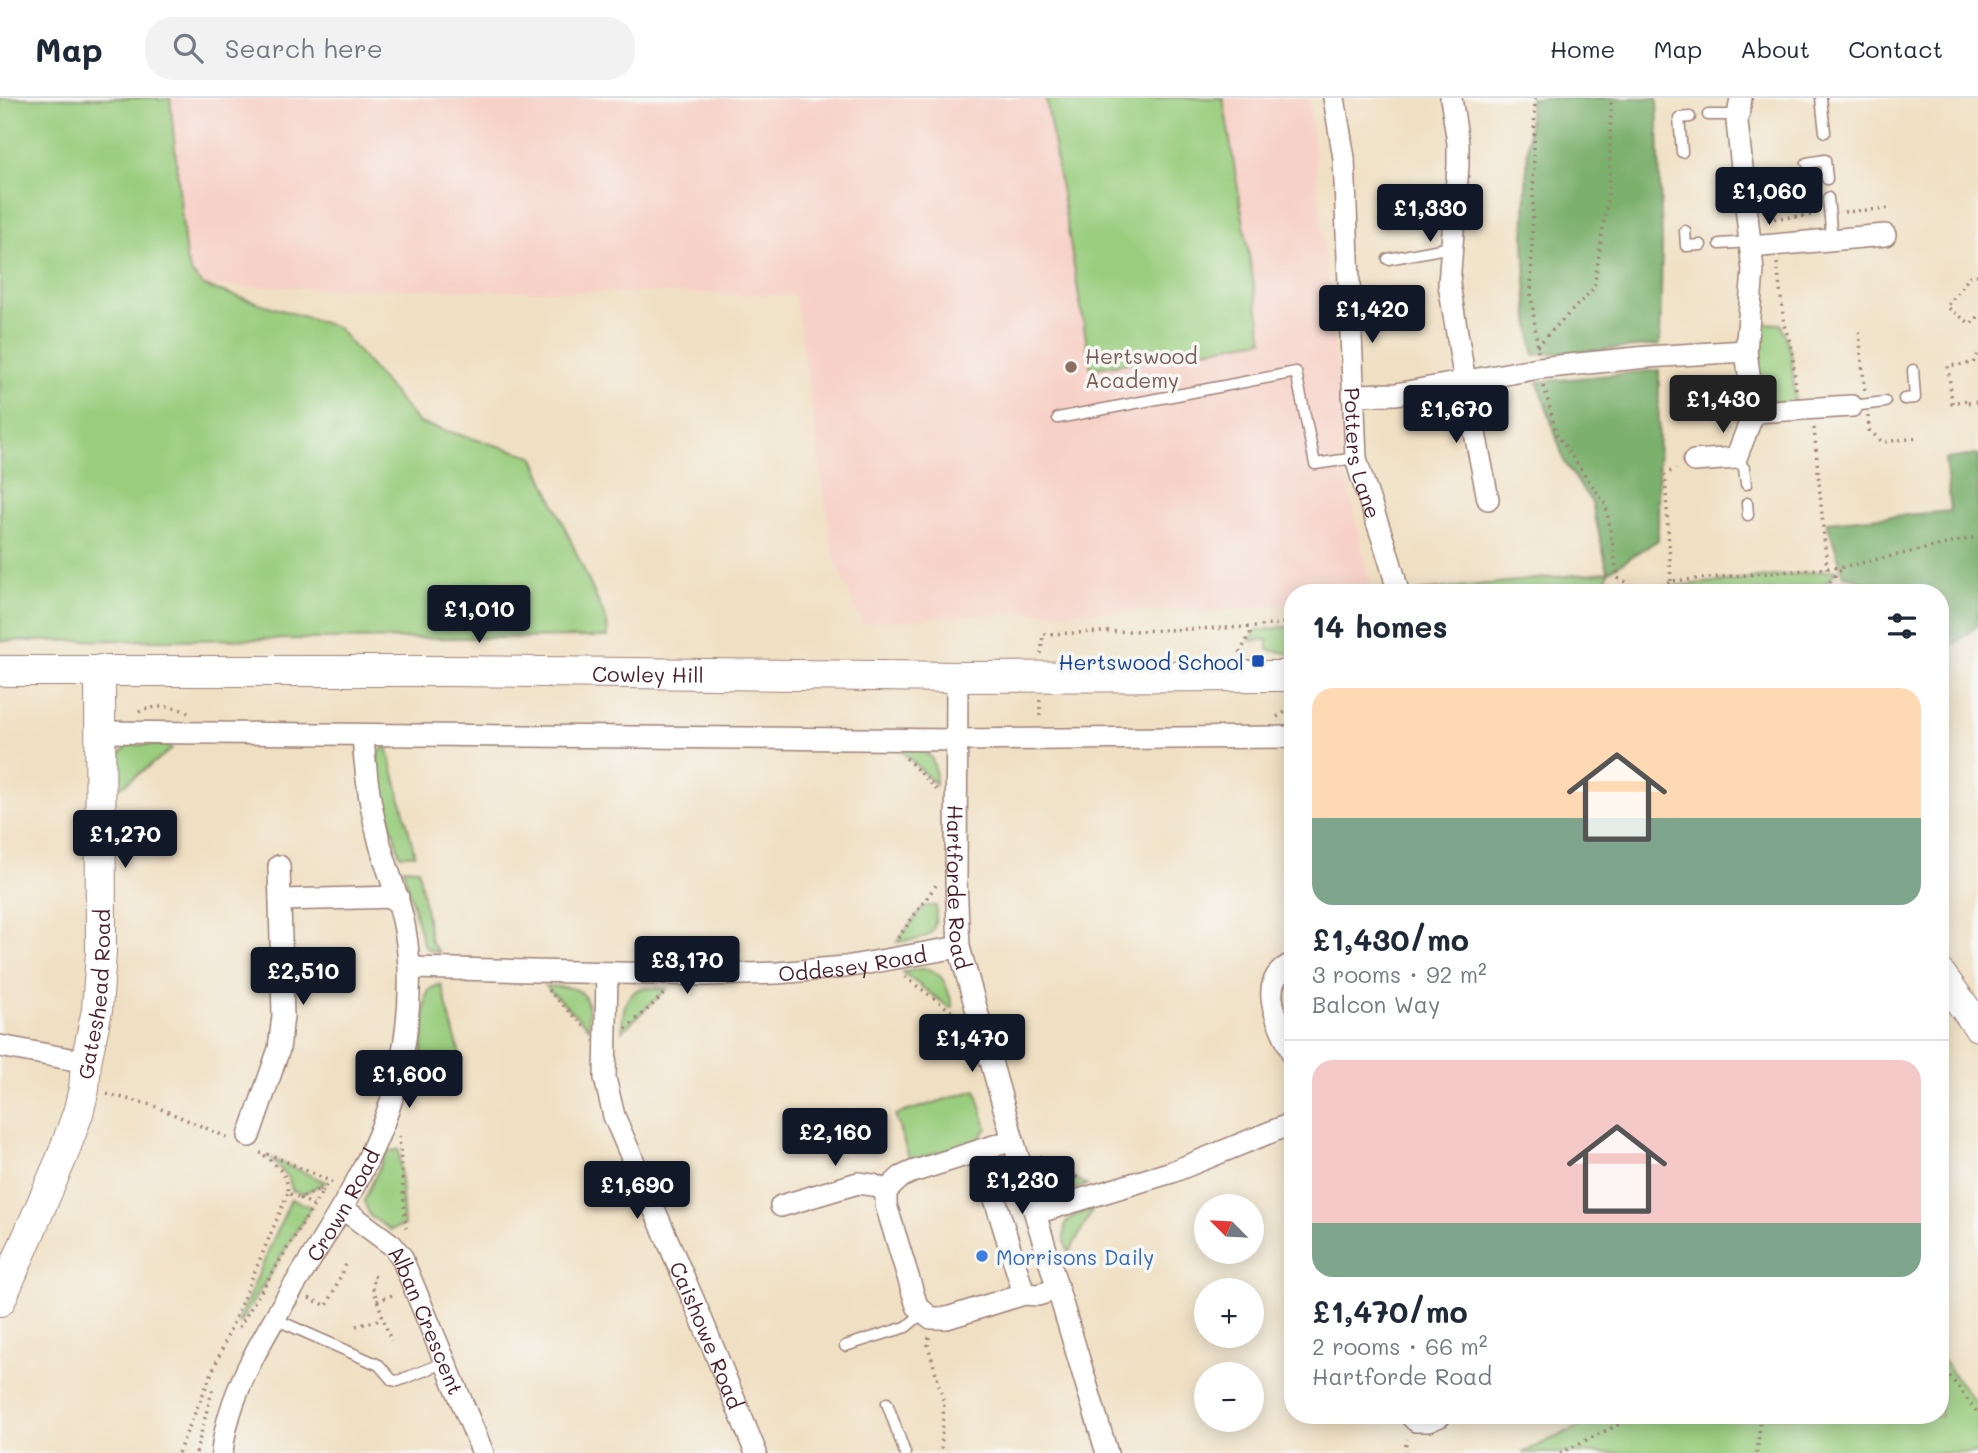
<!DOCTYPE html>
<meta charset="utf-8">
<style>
body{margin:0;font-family:Mali,sans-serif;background:#f2f2f3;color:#1f2937;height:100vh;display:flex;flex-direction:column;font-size:26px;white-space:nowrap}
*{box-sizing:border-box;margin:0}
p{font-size:23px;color:#747a83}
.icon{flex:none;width:38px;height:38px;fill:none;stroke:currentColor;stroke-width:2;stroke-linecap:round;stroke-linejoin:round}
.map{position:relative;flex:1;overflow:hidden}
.panel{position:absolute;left:1284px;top:486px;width:665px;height:840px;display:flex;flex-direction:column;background:#fff;border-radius:28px;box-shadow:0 4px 18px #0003}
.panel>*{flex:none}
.needle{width:46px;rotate:294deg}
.fabs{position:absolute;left:1194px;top:1096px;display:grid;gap:14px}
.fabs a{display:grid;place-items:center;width:70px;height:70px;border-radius:50%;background:#fff;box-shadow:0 4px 18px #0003;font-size:35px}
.price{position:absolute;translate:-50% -60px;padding:0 16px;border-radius:7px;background:#111827;color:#fff;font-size:23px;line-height:46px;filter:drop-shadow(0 2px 4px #0008)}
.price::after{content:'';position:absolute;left:50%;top:42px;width:21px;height:16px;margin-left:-10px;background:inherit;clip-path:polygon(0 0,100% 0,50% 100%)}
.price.on{background:#222;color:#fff}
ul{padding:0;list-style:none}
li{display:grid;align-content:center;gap:14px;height:371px;padding:0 28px}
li+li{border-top:2px solid #e0e1e3}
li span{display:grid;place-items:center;height:217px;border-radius:21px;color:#555}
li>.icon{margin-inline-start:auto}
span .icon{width:126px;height:126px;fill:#fffc;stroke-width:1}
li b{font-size:30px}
h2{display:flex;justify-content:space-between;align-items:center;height:84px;padding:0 28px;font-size:30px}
header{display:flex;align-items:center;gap:42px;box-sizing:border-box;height:98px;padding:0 35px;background:#fff;border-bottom:2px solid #e0e1e3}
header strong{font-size:33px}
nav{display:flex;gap:38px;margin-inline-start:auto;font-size:24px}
.search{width:490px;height:63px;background:#f2f2f3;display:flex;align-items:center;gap:18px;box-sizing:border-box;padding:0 24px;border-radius:28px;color:#747a83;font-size:26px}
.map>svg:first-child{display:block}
.built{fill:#f7d1c7}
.green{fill:#9acd7e;stroke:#727654;stroke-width:2}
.forest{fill:#7bb06d;stroke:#62684c;stroke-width:2}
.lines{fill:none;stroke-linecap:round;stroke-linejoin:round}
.lane-casing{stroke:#9d8077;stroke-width:13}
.street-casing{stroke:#9d8077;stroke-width:24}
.secondary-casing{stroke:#9d8077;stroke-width:32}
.path{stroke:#9d8077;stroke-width:3.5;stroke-dasharray:2 5;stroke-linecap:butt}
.lane{stroke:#fff;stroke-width:10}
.street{stroke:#fff;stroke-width:21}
.secondary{stroke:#fff;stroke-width:30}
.education-dot{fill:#8d6e63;stroke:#f6f6f2;stroke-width:2.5}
.transit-dot{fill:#1a4fb4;stroke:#f6f6f2;stroke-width:2.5}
.shop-dot{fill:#3f7fe0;stroke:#f6f6f2;stroke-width:2.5}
.labels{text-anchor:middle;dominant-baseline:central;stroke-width:7;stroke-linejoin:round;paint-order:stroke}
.education-label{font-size:21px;fill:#785e54;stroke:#f6f6f2;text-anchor:start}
.street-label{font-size:21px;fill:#4a1f2b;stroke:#f6f6f2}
.transit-label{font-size:21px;fill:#164399;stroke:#f6f6f2;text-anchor:end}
.shop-label{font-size:21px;fill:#366cbe;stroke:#f6f6f2;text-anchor:start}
</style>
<header>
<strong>Map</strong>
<div class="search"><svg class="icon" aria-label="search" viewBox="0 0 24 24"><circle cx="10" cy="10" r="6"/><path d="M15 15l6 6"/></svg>Search here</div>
<nav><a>Home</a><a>Map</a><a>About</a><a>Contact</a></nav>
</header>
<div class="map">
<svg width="1978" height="1355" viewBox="0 0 1978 1355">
<rect width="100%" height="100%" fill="#f6f6f2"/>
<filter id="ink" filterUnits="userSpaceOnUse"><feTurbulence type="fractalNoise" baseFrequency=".0143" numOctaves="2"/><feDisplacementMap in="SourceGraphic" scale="14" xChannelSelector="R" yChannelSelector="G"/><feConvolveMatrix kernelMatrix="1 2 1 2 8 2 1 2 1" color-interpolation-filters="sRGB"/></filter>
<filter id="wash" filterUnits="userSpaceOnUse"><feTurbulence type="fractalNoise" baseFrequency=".00686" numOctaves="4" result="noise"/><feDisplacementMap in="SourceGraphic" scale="28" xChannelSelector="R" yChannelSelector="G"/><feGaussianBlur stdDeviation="1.57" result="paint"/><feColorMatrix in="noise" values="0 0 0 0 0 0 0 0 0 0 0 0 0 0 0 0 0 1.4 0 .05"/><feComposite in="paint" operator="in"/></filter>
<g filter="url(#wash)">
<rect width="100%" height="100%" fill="#f0e0c3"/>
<polygon class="built" points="170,0 1309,0 1344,342 1338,344 1372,495 1293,495 1293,506 1195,515 1194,513 1021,514 862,525 834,460 795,197 204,188 192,176 186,162"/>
<g class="green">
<polygon points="0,0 158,0 159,2 170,0 186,162 192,176 204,188 337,229 419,325 533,358 607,524 608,539 0,543"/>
<polygon points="1046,0 1223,0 1263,242 1091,271"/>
<polygon points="1759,225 1781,226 1791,254 1795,304 1768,304 1760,292 1756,240"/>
<polygon points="1837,472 1817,495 1666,495 1665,489"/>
<polygon points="1608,474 1604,495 1419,495 1418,493"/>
<polygon points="1293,528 1293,556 1268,552 1268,542 1250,543 1256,533"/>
<polygon points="129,647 169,647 172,651 121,689 114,685 115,661"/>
<polygon points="387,648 415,757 400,757 380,690 378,658 380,653"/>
<path d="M900 651C931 652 935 656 936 687Z"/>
<polygon points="403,770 418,771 431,844 439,855 427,851 423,845"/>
<path d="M924 808H936C937 842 927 840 897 844Z"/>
<path d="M925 870C946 876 947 890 953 909L950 910 902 874Z"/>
<polygon points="441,886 461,961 422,957 426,898 430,891"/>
<path d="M545 888C583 890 589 890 589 930Z"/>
<path d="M641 890 667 891 622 933C623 915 622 899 641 890Z"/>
<polygon points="976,992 987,1030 978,1042 910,1063 895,1017"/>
<polygon points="399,1051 404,1127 391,1132 370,1118 364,1103 386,1055"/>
<polygon points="270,1060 326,1084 302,1096 292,1092 289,1080"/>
<path d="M1045 1063 1087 1087C1062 1096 1051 1096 1042 1068Z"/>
<polygon points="291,1101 311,1109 240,1225 238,1224"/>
<polygon points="1093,1111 1069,1155 1064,1142 1065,1126 1075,1117"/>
<polygon points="1941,1260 1978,1308 1978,1355 1522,1355 1601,1318 1941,1318"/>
</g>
<g class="forest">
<polygon points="1530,0 1657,0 1662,145 1660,247 1534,257 1527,205 1524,141"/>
<polygon points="1659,272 1658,442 1608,474 1592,405 1565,365 1538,284"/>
<polygon points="1978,357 1978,527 1944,554 1941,549 1941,495 1898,495 1844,477 1827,424 1951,413 1945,361"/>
</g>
</g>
<g filter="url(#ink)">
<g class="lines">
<g class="lane-casing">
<g id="lane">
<polyline points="1821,0 1825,34"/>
<polyline points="1708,17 1738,17"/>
<polyline points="1682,54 1679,20 1690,19"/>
<polyline points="1807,65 1825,62 1827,81"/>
<polyline points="1828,100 1832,141"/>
<polyline points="1685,133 1686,148 1701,147"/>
<polyline points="1720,146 1750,144"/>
<polyline points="1388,161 1451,149"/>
<polyline points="1904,301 1915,300 1913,272"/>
<polyline points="1852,308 1885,304"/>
<polyline points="1058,320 1296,274 1315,366 1356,360"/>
<polyline points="1736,360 1744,370 1746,386"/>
<polyline points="1747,405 1748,417"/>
<polyline points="275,1221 379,1267 392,1282 398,1283 446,1264"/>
<polyline points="845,1248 906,1229 923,1215"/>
<polyline points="887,1305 905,1355"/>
</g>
</g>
<g class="street-casing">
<g id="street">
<path id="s1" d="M1334 0 1344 60 1356 360C1368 405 1389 449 1398 495"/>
<polyline points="1451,0 1458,45 1458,68 1449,186 1465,284 1488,401"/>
<polyline points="1741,0 1737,24 1753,173 1746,253"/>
<polyline points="1751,149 1885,137"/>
<polyline points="1353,297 1396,296 1539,270 1647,259 1746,253 1754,314 1852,308"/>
<polyline points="1694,363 1736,360 1754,314"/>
<path id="s2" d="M957 579 956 783 959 849 1013 1042 1107 1355"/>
<polyline points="99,634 955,642 1293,639"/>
<polyline points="280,802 398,799"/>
<path d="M1293 865C1252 885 1281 927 1293 957"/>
<path id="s3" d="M410 870 705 877 777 875 845 869 959 849"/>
<path id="s4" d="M607 875 605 980 614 1018 699 1215 756 1355"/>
<polyline points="0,948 86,964"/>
<polyline points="249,1038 279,951 283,918 279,768"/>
<polyline points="1013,1042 912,1074 901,1079 886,1093 886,1107 917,1208 931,1220 947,1220 1024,1196 1038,1197 1058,1191"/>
<polyline points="980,1052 1024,1196"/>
<polyline points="781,1108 858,1085 873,1087 886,1093"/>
<path id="s5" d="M342 1110 392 1147 401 1158 483 1355"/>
<polyline points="1036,1115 1172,1074 1293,1025"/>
<polyline points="1411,1318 1416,1323 1428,1323 1440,1318"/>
<path id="s6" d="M222 1355C227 1298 263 1239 292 1191 335 1122 381 1054 399 974 409 928 413 878 405 832 400 802 388 775 380 746 370 710 365 674 363 637"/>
</g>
</g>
<g class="secondary-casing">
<g id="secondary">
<path id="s7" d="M0 573H452L957 579 1293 578"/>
<polyline points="1941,877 1978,928"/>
<path id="s8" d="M0 1203 62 1059 78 1015 84 991 86 964 97 912 101 854 100 572"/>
</g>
</g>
<g class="path">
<polyline points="1535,0 1531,196 1538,253"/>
<polyline points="1844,114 1892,110"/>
<polyline points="1767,121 1815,117"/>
<polyline points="1777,165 1784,226 1792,251 1796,292"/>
<polyline points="1978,177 1970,178 1947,209 1971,226 1978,219"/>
<polyline points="1859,234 1865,293"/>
<polyline points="1537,248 1594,190 1609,89 1611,0"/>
<polyline points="1978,257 1973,265 1948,268 1952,305 1967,302 1967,305 1978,304"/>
<polyline points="1544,288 1557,337 1606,407 1618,480 1618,495"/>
<polyline points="1868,318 1869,332 1882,344 1918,340"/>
<polyline points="1814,330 1827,471"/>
<polyline points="1618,480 1648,495"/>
<polyline points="1671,483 1665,376 1676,371"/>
<polyline points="1649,495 1671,483 1843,469 1978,439"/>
<polyline points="1821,495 1843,469"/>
<polyline points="1240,555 1253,530"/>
<polyline points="1041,556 1043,536 1253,529 1293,524"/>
<polyline points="1040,602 1040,622"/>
<path d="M139 614C152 607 176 607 188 615"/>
<polyline points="1277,619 1293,609"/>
<polyline points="906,660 937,692"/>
<polyline points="898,840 936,787"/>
<polyline points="905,879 958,918"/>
<polyline points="548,892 587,931"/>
<polyline points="626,931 664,896"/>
<polyline points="107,996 152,1007 231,1041"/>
<polyline points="399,1038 406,1130"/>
<polyline points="260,1055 271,1057 332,1084"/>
<path d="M264 1057C278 1069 288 1076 288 1095L300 1100 319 1092 324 1094"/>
<polyline points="1039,1058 1081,1082"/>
<polyline points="319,1092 332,1084"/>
<polyline points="300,1100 313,1107"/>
<polyline points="374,1178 376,1179 372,1187 391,1243"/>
<polyline points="309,1200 327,1208 346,1166 349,1167"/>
<polyline points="377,1203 395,1196"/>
<polyline points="356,1228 383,1221"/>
<polyline points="239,1229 322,1094"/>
<polyline points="929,1239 928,1247 944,1305 941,1355"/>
<polyline points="1941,1267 1978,1315"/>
<polyline points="178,1355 288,1095"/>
<polyline points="196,1355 213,1289"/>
<polyline points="1406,1355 1405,1351 1407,1341"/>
<polyline points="1560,1355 1636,1318"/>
<polyline points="1757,1355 1761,1318"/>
</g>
<use href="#lane" class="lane"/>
<use href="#street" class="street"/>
<use href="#secondary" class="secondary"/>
</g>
</g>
<circle class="education-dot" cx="1071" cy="269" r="7"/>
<rect class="transit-dot" x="1251" y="556" width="14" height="14" rx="3.5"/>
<circle class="shop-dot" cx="982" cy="1158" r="7"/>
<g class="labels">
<g class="education-label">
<text x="1085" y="257">Hertswood<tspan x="1085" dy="24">Academy</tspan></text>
</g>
<g class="street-label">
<text stroke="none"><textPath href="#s1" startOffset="357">Potters Lane</textPath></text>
<text stroke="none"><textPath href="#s7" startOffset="648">Cowley Hill</textPath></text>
<text stroke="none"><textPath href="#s2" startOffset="210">Hartforde Road</textPath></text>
<text stroke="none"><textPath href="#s3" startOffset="443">Oddesey Road</textPath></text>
<text stroke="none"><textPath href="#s8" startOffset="324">Gateshead Road</textPath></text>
<text stroke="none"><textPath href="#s6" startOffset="278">Crown Road</textPath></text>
<text stroke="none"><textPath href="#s5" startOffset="145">Alban Crescent</textPath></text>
<text stroke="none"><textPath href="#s4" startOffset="382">Caishowe Road</textPath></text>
</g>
<g class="transit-label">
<text x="1244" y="563">Hertswood School</text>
</g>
<g class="shop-label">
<text x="996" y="1158">Morrisons Daily</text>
</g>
</g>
</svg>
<div class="fabs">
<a><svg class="needle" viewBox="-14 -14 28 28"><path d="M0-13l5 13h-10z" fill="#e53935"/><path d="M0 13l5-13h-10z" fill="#747a83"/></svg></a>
<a>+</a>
<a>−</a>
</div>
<b class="price" style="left:1769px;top:129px">£1,060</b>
<b class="price" style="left:1430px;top:146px">£1,330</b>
<b class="price" style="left:1372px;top:247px">£1,420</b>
<b class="price on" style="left:1723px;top:337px">£1,430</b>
<b class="price" style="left:1456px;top:347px">£1,670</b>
<b class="price" style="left:479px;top:547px">£1,010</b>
<b class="price" style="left:125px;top:772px">£1,270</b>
<b class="price" style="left:687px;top:898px">£3,170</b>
<b class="price" style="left:303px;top:909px">£2,510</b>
<b class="price" style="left:972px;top:976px">£1,470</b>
<b class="price" style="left:409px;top:1012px">£1,600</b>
<b class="price" style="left:835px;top:1070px">£2,160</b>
<b class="price" style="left:1022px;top:1118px">£1,230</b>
<b class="price" style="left:637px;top:1123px">£1,690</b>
<section class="panel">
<h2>14 homes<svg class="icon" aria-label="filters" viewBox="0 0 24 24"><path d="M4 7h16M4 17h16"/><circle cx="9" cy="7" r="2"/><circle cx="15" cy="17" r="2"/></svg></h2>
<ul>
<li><span style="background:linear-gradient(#ffd9b3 60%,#7fa58c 0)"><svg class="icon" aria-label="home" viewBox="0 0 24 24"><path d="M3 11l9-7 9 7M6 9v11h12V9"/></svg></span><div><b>£1,430/mo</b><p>3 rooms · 92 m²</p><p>Balcon Way</p></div></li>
<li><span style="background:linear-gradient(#f6c9c9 75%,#7fa58c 0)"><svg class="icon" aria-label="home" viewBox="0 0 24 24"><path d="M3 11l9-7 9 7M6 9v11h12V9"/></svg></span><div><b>£1,470/mo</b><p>2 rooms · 66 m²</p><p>Hartforde Road</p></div></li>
</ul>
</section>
</div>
